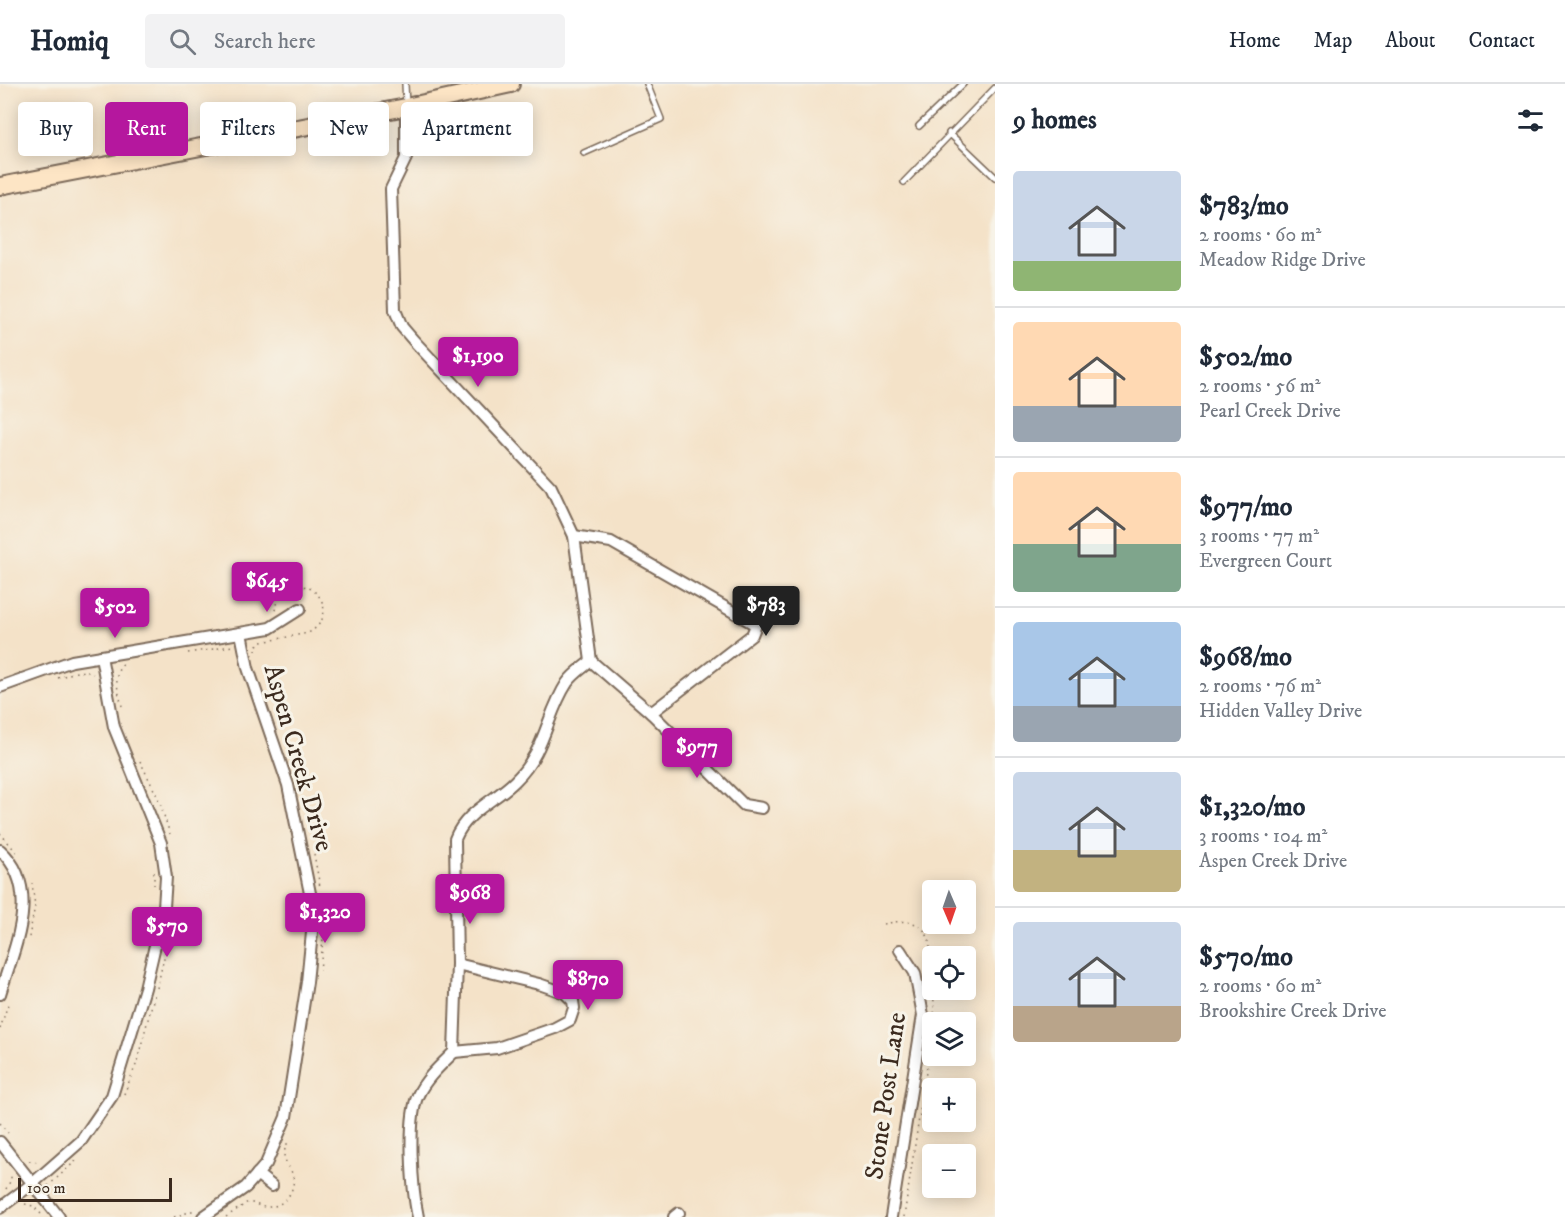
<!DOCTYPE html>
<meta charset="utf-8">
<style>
body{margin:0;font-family:"IM FELL DW Pica",serif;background:#f2f2f3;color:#1f2937;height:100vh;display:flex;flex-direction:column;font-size:22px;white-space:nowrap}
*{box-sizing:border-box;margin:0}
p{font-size:20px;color:#747a83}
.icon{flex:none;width:33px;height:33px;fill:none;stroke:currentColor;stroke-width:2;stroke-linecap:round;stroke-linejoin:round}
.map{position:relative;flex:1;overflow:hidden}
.drawer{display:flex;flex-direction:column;background:#fff;width:570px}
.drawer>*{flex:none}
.banner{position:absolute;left:18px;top:18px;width:570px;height:54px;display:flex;gap:12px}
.needle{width:39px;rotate:178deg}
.controls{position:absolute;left:922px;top:796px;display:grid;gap:12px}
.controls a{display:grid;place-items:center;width:54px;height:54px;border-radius:6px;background:#fff;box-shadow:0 3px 15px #0003;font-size:30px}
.scale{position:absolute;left:18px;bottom:15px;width:154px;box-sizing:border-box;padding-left:6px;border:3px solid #3b2a1e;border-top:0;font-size:16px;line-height:21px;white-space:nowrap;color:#3b2a1e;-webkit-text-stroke:4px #f7f3e8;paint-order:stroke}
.price{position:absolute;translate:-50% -51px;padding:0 14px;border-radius:6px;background:#b5179e;color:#fff;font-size:20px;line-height:39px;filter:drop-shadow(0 2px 3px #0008)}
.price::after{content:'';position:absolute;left:50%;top:36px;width:18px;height:14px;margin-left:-9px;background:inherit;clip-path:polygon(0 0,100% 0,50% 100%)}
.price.on{background:#222;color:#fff}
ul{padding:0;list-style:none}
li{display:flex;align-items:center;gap:18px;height:150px;padding:0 18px}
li+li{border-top:2px solid #e0e1e3}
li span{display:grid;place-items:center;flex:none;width:168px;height:120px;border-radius:6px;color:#555}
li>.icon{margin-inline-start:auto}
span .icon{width:72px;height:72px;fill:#fffc;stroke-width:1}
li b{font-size:26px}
h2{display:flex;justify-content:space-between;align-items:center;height:72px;padding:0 18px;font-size:26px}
.tag{padding:0 21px;border-radius:6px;background:#fff;box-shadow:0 3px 15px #0003;font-size:21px;line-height:54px}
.tag.on{background:#b5179e;color:#fff}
header{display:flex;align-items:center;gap:36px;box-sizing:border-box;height:84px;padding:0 30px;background:#fff;border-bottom:2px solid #e0e1e3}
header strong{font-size:28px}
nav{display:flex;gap:33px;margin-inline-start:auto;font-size:21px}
.search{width:420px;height:54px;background:#f2f2f3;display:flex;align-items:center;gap:15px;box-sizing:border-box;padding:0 21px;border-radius:6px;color:#747a83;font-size:22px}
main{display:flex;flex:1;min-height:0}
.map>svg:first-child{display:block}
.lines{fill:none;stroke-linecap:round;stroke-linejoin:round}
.lane-casing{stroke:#7c6a5a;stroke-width:8}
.street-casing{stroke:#7c6a5a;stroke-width:14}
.secondary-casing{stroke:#7c6a5a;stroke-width:20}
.path{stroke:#7c6a5a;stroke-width:1.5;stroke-dasharray:1.5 4.5;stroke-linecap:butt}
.lane{stroke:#fff;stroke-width:5}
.street{stroke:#fff;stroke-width:10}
.secondary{stroke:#fde5c5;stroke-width:16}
.labels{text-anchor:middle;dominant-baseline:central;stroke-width:6;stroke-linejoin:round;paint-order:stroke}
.street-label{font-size:26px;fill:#3b2a1e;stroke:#f7f3e8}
</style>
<header>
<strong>Homiq</strong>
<div class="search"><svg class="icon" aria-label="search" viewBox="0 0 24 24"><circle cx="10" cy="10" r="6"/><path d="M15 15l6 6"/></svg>Search here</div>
<nav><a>Home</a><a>Map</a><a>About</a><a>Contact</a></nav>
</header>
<main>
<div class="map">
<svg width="995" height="1133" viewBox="0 0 995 1133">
<rect width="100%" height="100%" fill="#f7f3e8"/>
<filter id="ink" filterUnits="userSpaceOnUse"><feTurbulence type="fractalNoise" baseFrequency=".0167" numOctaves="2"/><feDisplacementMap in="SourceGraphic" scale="12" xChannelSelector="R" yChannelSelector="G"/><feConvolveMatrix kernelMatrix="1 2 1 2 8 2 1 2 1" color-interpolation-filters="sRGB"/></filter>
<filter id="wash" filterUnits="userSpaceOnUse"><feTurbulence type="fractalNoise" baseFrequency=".008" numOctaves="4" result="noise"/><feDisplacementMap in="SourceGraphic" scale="24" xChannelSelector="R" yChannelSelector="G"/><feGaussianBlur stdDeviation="1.35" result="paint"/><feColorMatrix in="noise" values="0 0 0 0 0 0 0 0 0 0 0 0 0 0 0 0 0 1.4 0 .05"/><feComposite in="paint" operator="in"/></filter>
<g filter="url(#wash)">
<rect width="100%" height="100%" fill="#f4e2c8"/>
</g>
<g filter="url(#ink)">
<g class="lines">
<g class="lane-casing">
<g id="lane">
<polyline points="405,0 406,21"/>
<polyline points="919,42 963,0"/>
<polyline points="949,49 995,93"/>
<polyline points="584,69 661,35 647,0"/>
<polyline points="904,98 995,4"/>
</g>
</g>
<g class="street-casing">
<g id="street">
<polyline points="406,23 406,74 391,105 395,226 402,243 414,257 551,403 574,452 591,577"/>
<polyline points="574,452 611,458 756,541 752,551 651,629 591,577"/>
<polyline points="0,603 72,577 270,544 300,525"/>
<polyline points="651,629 744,721 762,724"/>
<path d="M0 766C43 805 14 864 0 910"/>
<polyline points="454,968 497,964 555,944 570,936 574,924 573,917 565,909 539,900 457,880"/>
<polyline points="0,1058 59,1133"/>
<polyline points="257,1090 272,1102"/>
<polyline points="0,1124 32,1100 81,1057 112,1012 145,904 164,823 166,793 161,759 114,643 101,572"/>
<polyline points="203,1133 246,1103 266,1080 286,1033 307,898 314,829 288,701 248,584 241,549"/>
<path d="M418 1133C412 1106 407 1035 418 1011 426 994 441 981 454 968L457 880 455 755C466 727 495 717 515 697 546 667 546 631 567 599 573 590 584 583 591 577"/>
<polyline points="674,1133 679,1129"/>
<polyline points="891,1133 923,931 915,889 900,866"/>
</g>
</g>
<g class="secondary-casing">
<polyline id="secondary" points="0,102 406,23 511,0"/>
</g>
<g class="path">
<path d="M256 567 257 561 262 558 308 549C346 529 307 483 282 510 278 515 277 522 274 528"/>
<polyline points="188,569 232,562 232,564"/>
<path d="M58 594C70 590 81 584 93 590"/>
<path d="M122 622C119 609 111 588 124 580"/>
<polyline points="140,677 159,716 170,750"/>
<polyline points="0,749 18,770"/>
<polyline points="314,770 320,803"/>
<polyline points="154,788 154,801"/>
<path d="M884 840C907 834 930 837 930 867 930 873 927 879 928 885 930 901 936 916 934 931"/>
<polyline points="29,853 35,822 32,799"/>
<polyline points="320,887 324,844"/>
<polyline points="157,904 172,839"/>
<polyline points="0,945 9,917"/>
<polyline points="124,1010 136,981 155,909"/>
<polyline points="0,1039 8,1049"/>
<polyline points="29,1077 39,1078"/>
<polyline points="48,1102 78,1075"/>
<polyline points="6,1105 11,1096 11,1090"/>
<polyline points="25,1120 33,1122 44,1133"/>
<polyline points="174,1133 195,1126"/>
<path d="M226 1133 248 1118C255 1119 260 1123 266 1123 283 1124 296 1108 293 1092 291 1084 284 1078 284 1070 284 1066 287 1061 288 1057"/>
<polyline points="904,1133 933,942"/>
</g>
<use href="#lane" class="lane"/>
<use href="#street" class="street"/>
<use href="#secondary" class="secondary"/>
</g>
</g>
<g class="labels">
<g class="street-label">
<text transform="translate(298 674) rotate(74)">Aspen Creek Drive</text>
<text transform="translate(886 1012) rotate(-82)">Stone Post Lane</text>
</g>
</g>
</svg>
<div class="controls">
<a><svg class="needle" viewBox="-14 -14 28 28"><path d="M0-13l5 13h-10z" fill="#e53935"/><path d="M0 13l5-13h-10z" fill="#747a83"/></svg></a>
<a><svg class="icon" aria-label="locate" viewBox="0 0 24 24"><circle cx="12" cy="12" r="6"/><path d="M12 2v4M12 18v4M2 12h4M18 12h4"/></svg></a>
<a><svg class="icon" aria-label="layers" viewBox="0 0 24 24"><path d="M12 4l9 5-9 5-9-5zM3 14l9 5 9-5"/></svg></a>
<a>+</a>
<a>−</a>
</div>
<div class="scale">100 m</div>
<b class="price" style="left:478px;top:304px">$1,190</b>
<b class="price" style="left:267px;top:529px">$645</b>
<b class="price on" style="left:766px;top:553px">$783</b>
<b class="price" style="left:115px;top:555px">$502</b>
<b class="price" style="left:697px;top:695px">$977</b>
<b class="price" style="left:470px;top:841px">$968</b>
<b class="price" style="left:325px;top:860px">$1,320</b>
<b class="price" style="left:167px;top:874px">$570</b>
<b class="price" style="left:588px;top:927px">$870</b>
<div class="banner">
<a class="tag">Buy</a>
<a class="tag on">Rent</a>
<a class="tag">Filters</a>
<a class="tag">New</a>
<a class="tag">Apartment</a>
</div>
</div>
<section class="drawer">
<h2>9 homes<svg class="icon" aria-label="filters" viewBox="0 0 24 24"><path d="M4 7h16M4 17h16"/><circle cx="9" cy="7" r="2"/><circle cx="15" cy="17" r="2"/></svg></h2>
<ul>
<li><span style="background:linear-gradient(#c9d6e8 75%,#8fb573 0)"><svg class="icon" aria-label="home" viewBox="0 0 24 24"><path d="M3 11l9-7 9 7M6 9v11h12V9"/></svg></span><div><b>$783/mo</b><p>2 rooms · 60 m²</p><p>Meadow Ridge Drive</p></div></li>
<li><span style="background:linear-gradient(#ffd9b3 70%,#9aa5b1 0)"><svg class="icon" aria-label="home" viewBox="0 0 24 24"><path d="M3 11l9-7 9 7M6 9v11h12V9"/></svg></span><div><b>$502/mo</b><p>2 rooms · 56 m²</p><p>Pearl Creek Drive</p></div></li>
<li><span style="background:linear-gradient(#ffd9b3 60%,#7fa58c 0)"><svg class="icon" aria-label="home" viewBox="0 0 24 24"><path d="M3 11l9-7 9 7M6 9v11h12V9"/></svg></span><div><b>$977/mo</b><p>3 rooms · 77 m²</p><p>Evergreen Court</p></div></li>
<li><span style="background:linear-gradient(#a9c7e8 70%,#9aa5b1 0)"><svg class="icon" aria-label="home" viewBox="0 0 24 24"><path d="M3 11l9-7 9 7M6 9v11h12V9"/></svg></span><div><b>$968/mo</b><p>2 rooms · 76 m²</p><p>Hidden Valley Drive</p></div></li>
<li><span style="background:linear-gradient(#c9d6e8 65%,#c2b280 0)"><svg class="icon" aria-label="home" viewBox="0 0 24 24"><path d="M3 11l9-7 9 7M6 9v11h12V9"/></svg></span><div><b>$1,320/mo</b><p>3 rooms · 104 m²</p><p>Aspen Creek Drive</p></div></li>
<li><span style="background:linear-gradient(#c9d6e8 70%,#b9a48a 0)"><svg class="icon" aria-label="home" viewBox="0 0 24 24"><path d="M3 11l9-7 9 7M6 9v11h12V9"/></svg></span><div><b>$570/mo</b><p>2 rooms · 60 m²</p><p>Brookshire Creek Drive</p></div></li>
</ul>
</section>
</main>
